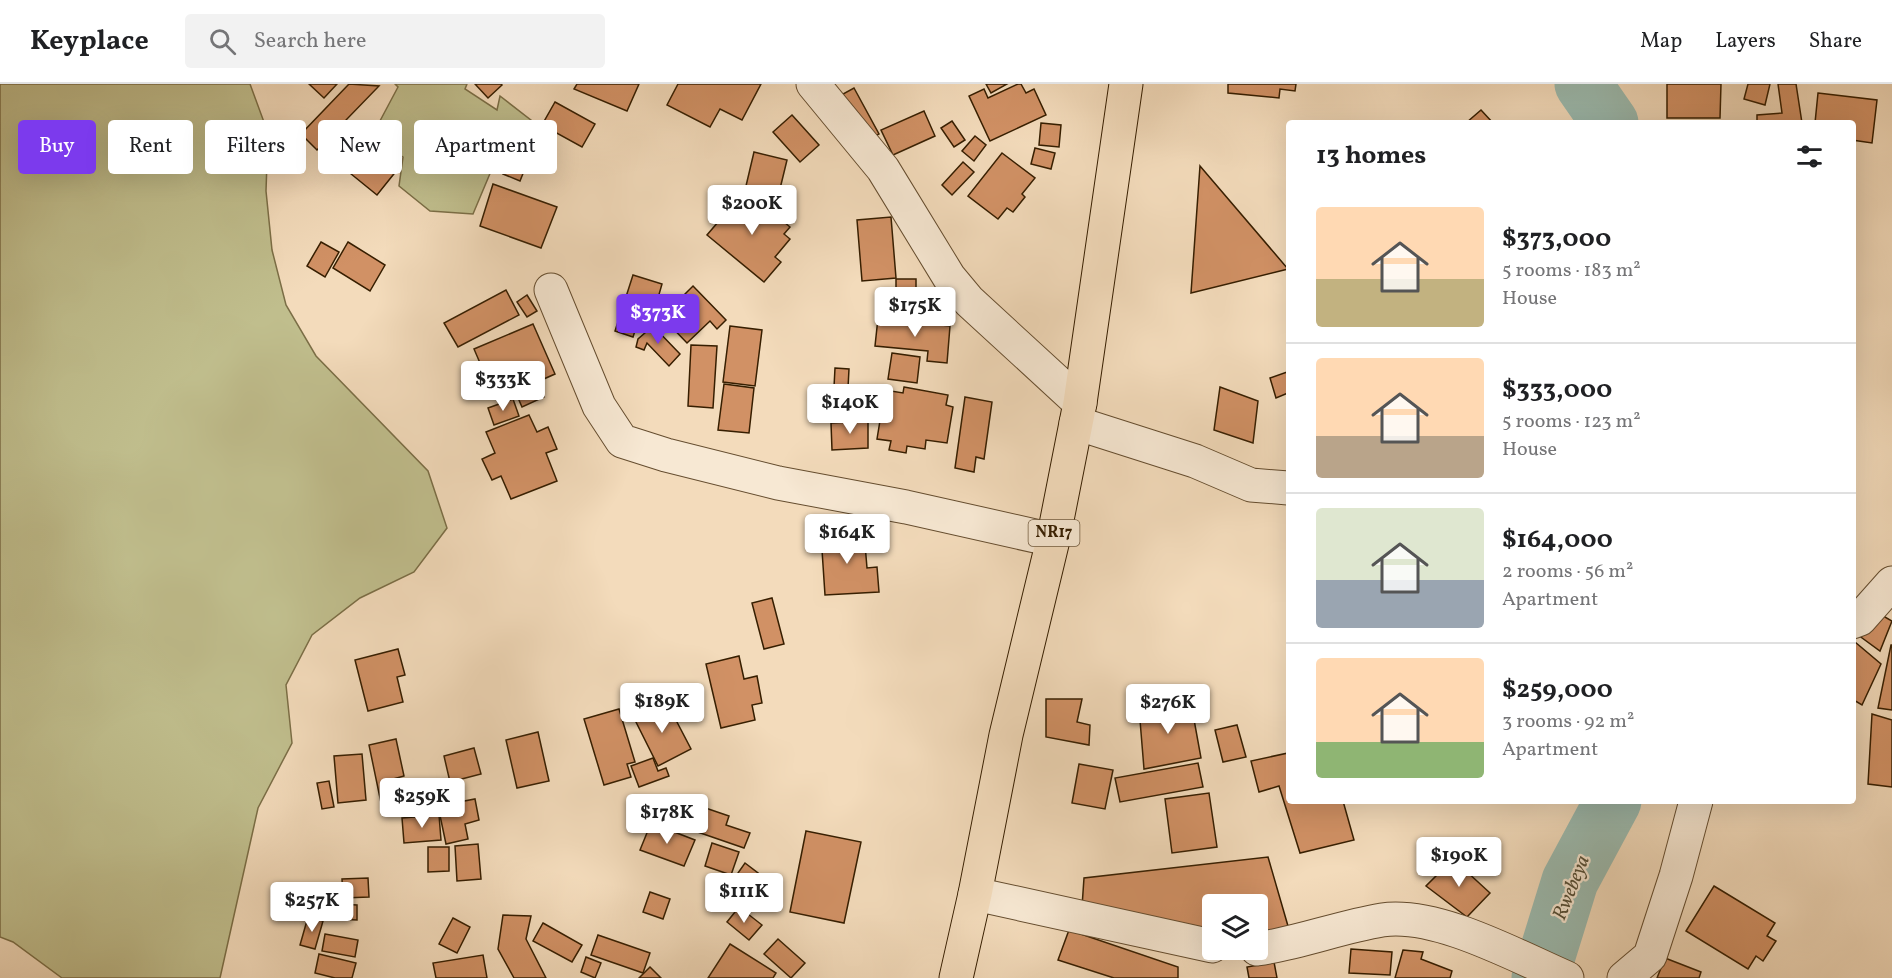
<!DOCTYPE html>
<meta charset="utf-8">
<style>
body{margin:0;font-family:Vollkorn,serif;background:#f2f2f2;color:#202124;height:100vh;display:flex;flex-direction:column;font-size:22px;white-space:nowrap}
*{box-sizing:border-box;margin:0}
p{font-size:20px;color:#757577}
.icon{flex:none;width:33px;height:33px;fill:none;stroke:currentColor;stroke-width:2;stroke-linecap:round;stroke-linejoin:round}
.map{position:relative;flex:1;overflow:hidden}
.side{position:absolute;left:1286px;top:36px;width:570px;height:684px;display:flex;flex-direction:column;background:#fff;border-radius:6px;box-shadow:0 6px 24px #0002}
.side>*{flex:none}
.top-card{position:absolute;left:18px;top:36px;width:570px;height:54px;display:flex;gap:12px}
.controls{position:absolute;left:1202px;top:810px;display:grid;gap:12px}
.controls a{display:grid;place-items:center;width:66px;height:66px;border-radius:6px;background:#fff;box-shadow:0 6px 24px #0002;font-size:30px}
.price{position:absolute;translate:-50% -51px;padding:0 14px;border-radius:6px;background:#fff;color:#222;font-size:20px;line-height:39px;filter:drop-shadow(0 2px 3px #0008)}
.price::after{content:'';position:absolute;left:50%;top:36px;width:18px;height:14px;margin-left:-9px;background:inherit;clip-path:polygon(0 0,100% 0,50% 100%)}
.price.on{background:#7c3aed;color:#fff}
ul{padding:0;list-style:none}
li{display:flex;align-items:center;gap:18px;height:150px;padding:0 30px}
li+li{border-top:2px solid #e0e0e0}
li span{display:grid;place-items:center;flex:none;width:168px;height:120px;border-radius:6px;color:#555}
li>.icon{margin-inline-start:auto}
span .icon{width:72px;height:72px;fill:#fffc;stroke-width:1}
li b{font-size:26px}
h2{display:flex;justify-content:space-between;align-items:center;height:72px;padding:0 30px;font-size:26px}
.chip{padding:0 21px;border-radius:6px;background:#fff;box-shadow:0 6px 24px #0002;font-size:21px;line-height:54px}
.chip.on{background:#7c3aed;color:#fff}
header{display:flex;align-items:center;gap:36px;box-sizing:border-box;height:84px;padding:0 30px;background:#fff;border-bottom:2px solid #e0e0e0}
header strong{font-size:28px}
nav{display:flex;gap:33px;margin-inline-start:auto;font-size:21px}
.search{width:420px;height:54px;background:#f2f2f2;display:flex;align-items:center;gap:15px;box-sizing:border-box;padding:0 21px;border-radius:6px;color:#757577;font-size:22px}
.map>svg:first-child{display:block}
.green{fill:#c0be8d;stroke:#7b6e46;stroke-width:1.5}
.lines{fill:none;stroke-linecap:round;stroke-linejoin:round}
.river{stroke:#9bbbb0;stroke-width:57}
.building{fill:#d19165;stroke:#361e00;stroke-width:1.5}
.minor-casing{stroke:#654d2f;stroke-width:35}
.major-casing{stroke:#361e00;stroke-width:35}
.minor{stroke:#f7e8d3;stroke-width:33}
.major{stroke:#f3dbbb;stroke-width:33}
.labels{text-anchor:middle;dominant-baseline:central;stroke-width:4.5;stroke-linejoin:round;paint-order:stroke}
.shield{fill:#f7e8d3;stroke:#705b3f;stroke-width:1.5}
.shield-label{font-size:16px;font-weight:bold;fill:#361e00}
.water-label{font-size:20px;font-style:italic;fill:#544d35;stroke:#f7e8d3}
</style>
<header>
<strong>Keyplace</strong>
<div class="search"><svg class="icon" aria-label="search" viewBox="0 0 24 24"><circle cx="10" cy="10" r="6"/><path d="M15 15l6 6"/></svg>Search here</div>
<nav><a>Map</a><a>Layers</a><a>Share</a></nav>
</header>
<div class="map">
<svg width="1892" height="894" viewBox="0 0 1892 894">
<rect width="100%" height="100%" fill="#f3dbbb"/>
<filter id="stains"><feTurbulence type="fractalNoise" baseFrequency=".00333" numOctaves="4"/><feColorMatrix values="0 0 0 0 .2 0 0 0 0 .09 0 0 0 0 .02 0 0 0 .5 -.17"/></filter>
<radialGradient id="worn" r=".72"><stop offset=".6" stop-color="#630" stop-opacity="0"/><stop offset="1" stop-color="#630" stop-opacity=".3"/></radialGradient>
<g class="green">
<polygon points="0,0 250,0 268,49 266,107 272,166 286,221 316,272 428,387 447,444 414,488 360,514 312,551 286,601 292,659 258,724 220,894 62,894 13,858 0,853"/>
<polygon points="395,0 467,0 465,5 497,26 500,12 536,40 529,59 502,61 473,130 430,127 399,102 403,73 372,52 398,3"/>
</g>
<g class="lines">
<g class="river">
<polyline points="1583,0 1610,39"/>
<polyline points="1540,894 1570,797 1613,717"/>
</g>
</g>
<g class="building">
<polygon points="309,0 337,0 324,14"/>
<polygon points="349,0 379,2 317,66 301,50"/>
<polygon points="475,0 501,0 502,1 488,14"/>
<polygon points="577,0 639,0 627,27 574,5"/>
<polygon points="678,0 761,0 742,36 720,25 710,43 667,21"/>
<polygon points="986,0 1007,0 991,9"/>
<polygon points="1018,0 1021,0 1026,9 1034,5 1046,31 990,57 969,12 984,5 988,14"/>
<polygon points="1228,0 1296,0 1295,7 1280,5 1279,14 1228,9"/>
<polygon points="1667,0 1721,0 1720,34 1667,34"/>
<polygon points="1748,0 1770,0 1765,21 1744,15"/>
<polygon points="1778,0 1796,0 1802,39 1757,39 1757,31 1782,29"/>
<polygon points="854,4 879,50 868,56 843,10"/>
<polygon points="1818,9 1877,16 1872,59 1852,56 1852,39 1815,39"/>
<polygon points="555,18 595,40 582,63 542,41"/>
<polygon points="1481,26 1493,39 1466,39"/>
<polygon points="924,27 935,52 893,71 881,46"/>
<polygon points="792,31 819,61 800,78 773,48"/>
<polygon points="952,37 965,56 954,63 941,44"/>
<polygon points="1041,39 1061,41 1059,63 1039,61"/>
<polygon points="340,47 361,64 364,59 397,86 377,111 324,68"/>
<polygon points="975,52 986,61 974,77 962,67"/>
<polygon points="1035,64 1055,69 1051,85 1031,80"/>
<polygon points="513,65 530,72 520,97 503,90"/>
<polygon points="754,68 787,76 779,109 746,102"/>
<polygon points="1002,69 1035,94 1022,110 1025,113 1013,128 1007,124 998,135 968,112"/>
<polygon points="963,78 974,88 952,111 942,101"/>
<polygon points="1200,82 1288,185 1191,209"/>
<polygon points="493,100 557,123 541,164 480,142"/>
<polygon points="742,110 759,124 765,122 790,143 784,150 790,155 775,173 781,178 764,198 707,151"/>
<polygon points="891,133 896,194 862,197 857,136"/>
<polygon points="321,158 339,168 325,193 307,182"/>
<polygon points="348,158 385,181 370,207 333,184"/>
<polygon points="633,191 662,200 656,221 645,216 633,253 615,247"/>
<polygon points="896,195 916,195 916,208 896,207"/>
<polygon points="693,202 726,236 717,245 710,237 687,259 662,233"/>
<polygon points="506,206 519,231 458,263 444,239"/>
<polygon points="527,211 537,227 527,233 517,218"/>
<polygon points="878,234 950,242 947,279 927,277 928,267 875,262"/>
<polygon points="533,240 555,290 537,298 544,313 522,323 515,307 495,314 474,265"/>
<polygon points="653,242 680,270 669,282 647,259 644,266 636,263 638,255"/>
<polygon points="730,242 762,246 755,302 723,298"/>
<polygon points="691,261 717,262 713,324 688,322"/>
<polygon points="892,269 920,273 917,299 888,295"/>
<polygon points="835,284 849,285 847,323 833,322"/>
<polygon points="1287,288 1288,309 1276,314 1270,294"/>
<polygon points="724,300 754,304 749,349 718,346"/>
<polygon points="904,303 948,311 946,321 953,323 947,359 926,356 925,365 907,362 906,369 889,366 891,357 877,355 885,306 903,309"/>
<polygon points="1220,303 1258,317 1253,359 1214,346"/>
<polygon points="858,308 873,310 869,332 855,330"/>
<polygon points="965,313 992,318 984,375 976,373 974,388 955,384"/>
<polygon points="513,315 519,332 494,341 488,324"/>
<polygon points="529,331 537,348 548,343 557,365 546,369 557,397 511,415 501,392 492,396 482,375 495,369 486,348"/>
<polygon points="868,337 868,364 832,366 831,339"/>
<polygon points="864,448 867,484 877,483 879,508 825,511 821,451"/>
<polygon points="772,514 784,560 764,565 752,519"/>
<polygon points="1878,529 1892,537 1880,567 1858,551"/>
<polygon points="1855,558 1881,580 1862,621 1852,615 1852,565"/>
<polygon points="1891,561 1892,561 1892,626 1878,624"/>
<polygon points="398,565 405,591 397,593 403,618 368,627 355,576"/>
<polygon points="739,572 744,595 757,592 762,619 752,621 755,636 721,644 706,580"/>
<polygon points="1046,615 1082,615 1077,638 1090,641 1089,661 1046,653"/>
<polygon points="666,617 691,665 658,682 634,634"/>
<polygon points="1191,619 1201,674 1144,685 1139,624"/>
<polygon points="619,625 635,678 627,680 631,693 604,701 584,635"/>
<polygon points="1872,630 1892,636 1892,703 1868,700"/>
<polygon points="1237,641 1246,673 1223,678 1215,646"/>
<polygon points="538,648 549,697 517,704 506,656"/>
<polygon points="396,655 404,692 393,695 397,716 381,719 369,661"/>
<polygon points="474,664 481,690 450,698 444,672"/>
<polygon points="1288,669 1288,717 1343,717 1354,756 1300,769 1279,702 1259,708 1251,677"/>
<polygon points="362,670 366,716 338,719 334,672"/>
<polygon points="653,674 658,687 666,684 669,692 639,703 631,682"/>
<polygon points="1198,679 1203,703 1120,718 1115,694"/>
<polygon points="1079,680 1113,686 1105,725 1072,719"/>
<polygon points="329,697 334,723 322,725 317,699"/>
<polygon points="1209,709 1217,763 1172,769 1165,715"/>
<polygon points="475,715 479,736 465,740 468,755 446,760 438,722"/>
<polygon points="685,717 729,732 726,741 750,749 744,764 657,734 662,719 682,726"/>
<polygon points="439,731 441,756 404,759 402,734"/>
<polygon points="651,739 695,756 684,782 640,766"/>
<polygon points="806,747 861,758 844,839 790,828"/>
<polygon points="712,759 739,768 731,791 705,782"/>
<polygon points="478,760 481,795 457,797 455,762"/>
<polygon points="428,763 449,763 449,787 428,788"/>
<polygon points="1268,773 1290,849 1257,854 1257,820 1212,820 1212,855 1082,823 1084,794"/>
<polygon points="1453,775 1490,809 1467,833 1426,802"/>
<polygon points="745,779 758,789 737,818 715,802 722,792 731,799"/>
<polygon points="368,794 369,813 343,814 342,795"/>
<polygon points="1714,802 1775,839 1767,852 1776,857 1763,877 1756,872 1748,885 1686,847"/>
<polygon points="650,808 670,815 663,835 643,828"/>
<polygon points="337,820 357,821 357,836 336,835"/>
<polygon points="739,823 762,841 749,856 727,838"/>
<polygon points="503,831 531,832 526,855 546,894 514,894 498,865"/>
<polygon points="308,833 323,837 315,865 300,861"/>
<polygon points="453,834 470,843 457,869 439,860"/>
<polygon points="543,839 582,861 572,878 533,857"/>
<polygon points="1069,846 1178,883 1178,894 1114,894 1058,876"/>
<polygon points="325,850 358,856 355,873 322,867"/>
<polygon points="598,851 650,869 643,889 591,871"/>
<polygon points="778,855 805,879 791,894 764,870"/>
<polygon points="730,860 776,889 773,894 708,894"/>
<polygon points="1351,865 1392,868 1390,891 1349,889"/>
<polygon points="1403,866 1423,868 1421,875 1452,887 1450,894 1395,894"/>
<polygon points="319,870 356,879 352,894 335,894 315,889"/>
<polygon points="483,871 487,894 436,894 433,879"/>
<polygon points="586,873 601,879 595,894 581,888"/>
<polygon points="1665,874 1701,888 1699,894 1657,894"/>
<polygon points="1274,878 1277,894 1249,894 1247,883"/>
<polygon points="650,883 661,894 639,894"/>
</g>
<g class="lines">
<g class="minor-casing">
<g id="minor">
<polyline points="813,0 883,85 949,193 969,217 1080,319"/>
<polyline points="551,206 599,322 622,357 666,371 778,399 906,423 1053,456"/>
<polyline points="1076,339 1195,377 1251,401 1288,404"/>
<polyline points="1852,538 1860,535 1892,499"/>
<polyline points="975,810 1212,862"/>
<path d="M1257 865C1299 859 1340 843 1382 836 1437 828 1516 872 1567 894"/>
<polyline points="1624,894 1650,872 1676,792 1696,717"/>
</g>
</g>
<g class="major-casing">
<polyline id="major" points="956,894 975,810 1006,651 1053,456 1080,319 1126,0"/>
</g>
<use href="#minor" class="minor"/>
<use href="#major" class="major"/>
</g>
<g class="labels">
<rect class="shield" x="1028.5" y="436" width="51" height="26" rx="4.5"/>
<g class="shield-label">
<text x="1054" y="449">NR17</text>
</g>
<g class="water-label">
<text transform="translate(1572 804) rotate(-68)">Rwebeya</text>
</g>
</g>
<rect width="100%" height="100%" filter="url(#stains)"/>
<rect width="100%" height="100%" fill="url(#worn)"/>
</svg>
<div class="controls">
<a><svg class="icon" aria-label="layers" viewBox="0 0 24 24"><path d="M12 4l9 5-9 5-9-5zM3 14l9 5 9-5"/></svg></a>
</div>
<b class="price" style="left:752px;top:152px">$200K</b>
<b class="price" style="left:915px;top:254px">$175K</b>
<b class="price on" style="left:658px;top:261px">$373K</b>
<b class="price" style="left:503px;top:328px">$333K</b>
<b class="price" style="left:850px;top:351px">$140K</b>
<b class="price" style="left:847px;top:481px">$164K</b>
<b class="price" style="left:662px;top:650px">$189K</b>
<b class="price" style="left:1168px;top:651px">$276K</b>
<b class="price" style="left:422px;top:745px">$259K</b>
<b class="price" style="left:667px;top:761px">$178K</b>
<b class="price" style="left:1459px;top:804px">$190K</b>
<b class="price" style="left:744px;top:840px">$111K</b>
<b class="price" style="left:312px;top:849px">$257K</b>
<div class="top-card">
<a class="chip on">Buy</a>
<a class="chip">Rent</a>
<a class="chip">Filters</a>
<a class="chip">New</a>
<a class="chip">Apartment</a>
</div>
<section class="side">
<h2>13 homes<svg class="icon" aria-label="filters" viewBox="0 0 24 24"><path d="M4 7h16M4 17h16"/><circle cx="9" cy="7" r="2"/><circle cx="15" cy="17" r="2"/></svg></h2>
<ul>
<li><span style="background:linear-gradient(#ffd9b3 60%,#c2b280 0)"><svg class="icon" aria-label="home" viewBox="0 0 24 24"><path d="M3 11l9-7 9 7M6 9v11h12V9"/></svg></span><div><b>$373,000</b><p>5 rooms · 183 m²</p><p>House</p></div></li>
<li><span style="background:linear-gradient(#ffd9b3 65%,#b9a48a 0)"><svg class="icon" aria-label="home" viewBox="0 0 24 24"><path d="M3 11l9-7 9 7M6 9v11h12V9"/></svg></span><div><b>$333,000</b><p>5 rooms · 123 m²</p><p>House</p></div></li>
<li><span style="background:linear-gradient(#dfe7d0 60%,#9aa5b1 0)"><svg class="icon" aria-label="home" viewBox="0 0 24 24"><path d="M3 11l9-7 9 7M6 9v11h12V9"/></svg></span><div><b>$164,000</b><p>2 rooms · 56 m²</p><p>Apartment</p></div></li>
<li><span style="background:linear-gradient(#ffd9b3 70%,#8fb573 0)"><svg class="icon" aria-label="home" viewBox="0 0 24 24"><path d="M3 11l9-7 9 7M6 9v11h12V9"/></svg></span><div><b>$259,000</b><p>3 rooms · 92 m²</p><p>Apartment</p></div></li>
</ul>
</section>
</div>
